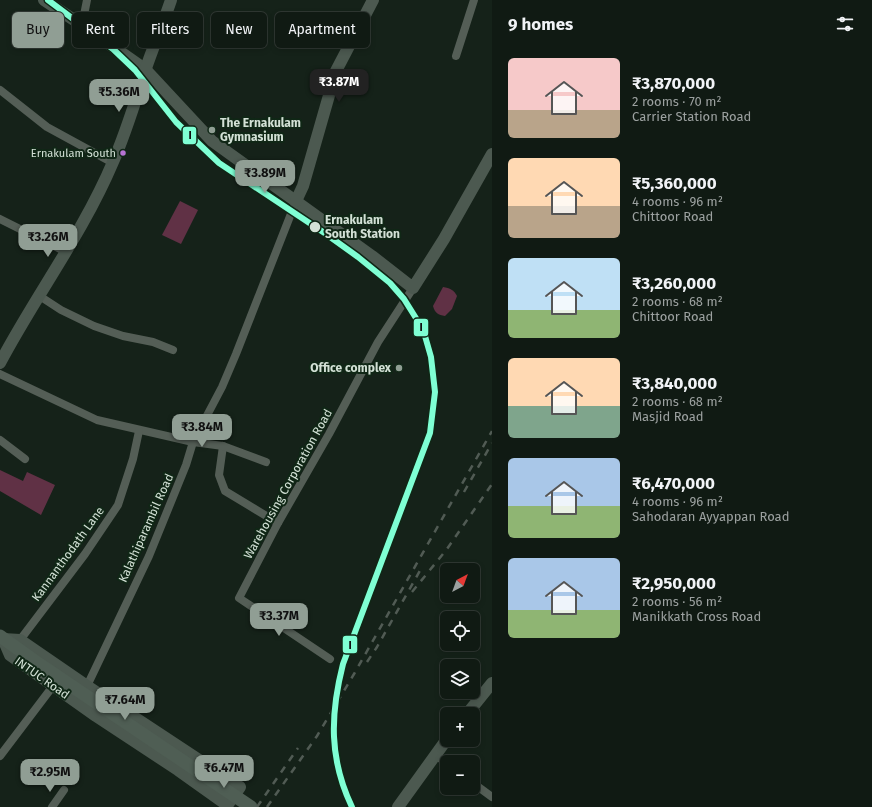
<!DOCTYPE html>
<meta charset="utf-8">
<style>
body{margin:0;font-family:"Fira Sans",sans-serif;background:#1e2721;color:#f1f3f6;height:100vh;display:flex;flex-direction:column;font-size:15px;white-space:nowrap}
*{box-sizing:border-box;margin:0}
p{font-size:13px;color:#9ca1a0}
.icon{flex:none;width:22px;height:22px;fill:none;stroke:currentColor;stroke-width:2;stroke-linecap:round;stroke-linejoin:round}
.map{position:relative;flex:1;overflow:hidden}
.details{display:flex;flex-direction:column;background:#101a13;width:380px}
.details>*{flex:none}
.banner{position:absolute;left:12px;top:12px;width:380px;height:36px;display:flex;gap:8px}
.needle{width:26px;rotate:41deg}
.controls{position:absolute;left:440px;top:563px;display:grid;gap:8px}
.controls a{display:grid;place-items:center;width:40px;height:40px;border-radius:6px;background:#101a13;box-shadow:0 2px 6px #0003,0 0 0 1px #303833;font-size:20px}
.price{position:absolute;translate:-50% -34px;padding:0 9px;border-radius:8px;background:#909e94;color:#111;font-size:13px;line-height:26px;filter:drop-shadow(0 1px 2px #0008)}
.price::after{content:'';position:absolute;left:50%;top:24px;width:12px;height:9px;margin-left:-6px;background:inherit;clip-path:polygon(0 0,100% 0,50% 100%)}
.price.selected{background:#222;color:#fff}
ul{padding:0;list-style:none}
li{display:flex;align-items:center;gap:12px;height:100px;padding:0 16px}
li span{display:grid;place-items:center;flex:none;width:112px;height:80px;border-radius:6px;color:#555}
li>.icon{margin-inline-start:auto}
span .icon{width:48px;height:48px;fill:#fffc;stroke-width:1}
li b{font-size:17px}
h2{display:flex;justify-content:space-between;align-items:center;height:48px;padding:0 16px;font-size:17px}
.chip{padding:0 14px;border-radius:6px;background:#101a13;box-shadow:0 2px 6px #0003,0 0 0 1px #303833;font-size:14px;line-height:36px}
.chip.selected{background:#909e94;color:#111}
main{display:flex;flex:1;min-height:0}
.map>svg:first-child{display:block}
.green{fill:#603145}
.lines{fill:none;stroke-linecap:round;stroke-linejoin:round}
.street{stroke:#545e56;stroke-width:8}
.secondary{stroke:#4c5950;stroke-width:12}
.primary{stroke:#4f5e54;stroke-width:13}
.rail{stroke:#515b54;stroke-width:2.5;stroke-dasharray:7 7;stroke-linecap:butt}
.metro-1-casing{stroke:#102716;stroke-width:9}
.metro-1{stroke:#7fffd4;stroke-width:6}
.poi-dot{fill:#909e94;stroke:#102716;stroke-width:1.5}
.bus-dot{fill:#b673d3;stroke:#102716;stroke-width:1.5}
.stop-dot{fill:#d3e1d6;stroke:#102716;stroke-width:1.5}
.labels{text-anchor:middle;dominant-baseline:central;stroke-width:4;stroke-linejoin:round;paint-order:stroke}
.bus-label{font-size:11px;fill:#d3e1d6;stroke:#102716;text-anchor:end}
.poi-label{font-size:12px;font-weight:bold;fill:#d3e1d6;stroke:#102716;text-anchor:start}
.stop-label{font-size:12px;font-weight:bold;fill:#d3e1d6;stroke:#102716;text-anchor:start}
.street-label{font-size:12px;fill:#d3e1d6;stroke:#102716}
.line-badge{stroke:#102716;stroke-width:1.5}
.pale-badge-label{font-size:11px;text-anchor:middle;font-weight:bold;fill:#111}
</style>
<main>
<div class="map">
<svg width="492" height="807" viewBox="0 0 492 807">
<rect width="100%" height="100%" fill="#152219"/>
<g class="green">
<polygon points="180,201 198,210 181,244 162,235"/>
<path d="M443 287C450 288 454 290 457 296L452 309 445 316C438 315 435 313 433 306Z"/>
<polygon points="0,470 23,481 27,472 55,485 41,515 0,491"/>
</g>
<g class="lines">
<g class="street">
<polyline points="82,25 87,0"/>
<polyline points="456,56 474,0"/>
<polyline points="0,90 47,127 113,163"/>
<polyline points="0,219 66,252"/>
<polyline points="38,295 61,310 94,326 123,336 153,342 173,350"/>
<polyline points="0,374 97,420 193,442 223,446 219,475 225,491 278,523"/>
<polyline points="0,440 25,459"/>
<polyline points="223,446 266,462"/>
<polyline points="20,640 85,554 118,505 133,459 139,431"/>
<polyline points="330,659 239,598 278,523 329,434 378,342 413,288"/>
<polyline points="87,686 149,556 186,465 193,442 222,387 236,354 296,201"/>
<polyline points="435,754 447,764"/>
<polyline points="0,756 53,686"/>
<polyline points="473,783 492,797"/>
<polyline points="52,807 64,790"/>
</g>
<g class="secondary">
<polyline points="44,0 92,32 146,70 212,141 372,256 413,288 444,239 492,154"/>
<polyline points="296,201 303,186 336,71 373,0"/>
<path d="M0 363C36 295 83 233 113 162 126 133 135 102 145 71 153 47 163 24 171 0"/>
<polyline points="467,714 492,683"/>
<polyline points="226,807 240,787 87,686 20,640 3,639 10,655 96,716 178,770 227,805"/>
<polyline points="398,807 447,739"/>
</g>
<polyline class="primary" points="0,636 39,664 251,807"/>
<g class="rail">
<polyline points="464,492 492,443"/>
<polyline points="412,592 447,549 492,484"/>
<polyline points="367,662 377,647 422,567"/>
<polyline points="257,807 298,748"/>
<polyline points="267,807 317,736 354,674 492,431"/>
</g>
<g class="metro-1-casing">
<path id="metro-1" d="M48 0 113 49 135 70 176 122 219 163 326 234 358 257 390 283 404 299 419 323 425 336 431 357 435 392 430 433 343 664C330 715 329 759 352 807"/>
</g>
<use href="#metro-1" class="metro-1"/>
</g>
<g class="poi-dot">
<circle cx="212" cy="130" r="4"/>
<circle cx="399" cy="368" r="4"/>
</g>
<circle class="bus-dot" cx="123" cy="153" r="3.5"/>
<circle class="stop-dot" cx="315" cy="227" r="6"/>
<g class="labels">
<g class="bus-label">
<text x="116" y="153">Ernakulam South</text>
</g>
<g class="poi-label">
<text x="220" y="123">The Ernakulam<tspan x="220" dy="14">Gymnasium</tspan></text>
<text x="391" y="368" text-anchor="end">Office complex</text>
</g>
<g class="stop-label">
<text x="325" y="220">Ernakulam<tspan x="325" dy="14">South Station</tspan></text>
</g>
<g class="street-label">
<text transform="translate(288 484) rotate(-61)">Warehousing Corporation Road</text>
<text transform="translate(146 528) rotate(-66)">Kalathiparambil Road</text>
<text transform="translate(68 554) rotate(-54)">Kannanthodath Lane</text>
<text transform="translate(42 678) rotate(35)">INTUC Road</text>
</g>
</g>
<g class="line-badge">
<rect x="182" y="126" width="15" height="19" rx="4" fill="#7fffd4"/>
<rect x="413" y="318" width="16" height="19" rx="4" fill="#7fffd4"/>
<rect x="342" y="635" width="16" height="19" rx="4" fill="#7fffd4"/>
</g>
<g class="pale-badge-label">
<text x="190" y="139">I</text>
<text x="421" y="331">I</text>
<text x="350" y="649">I</text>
</g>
</svg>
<div class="controls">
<a><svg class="needle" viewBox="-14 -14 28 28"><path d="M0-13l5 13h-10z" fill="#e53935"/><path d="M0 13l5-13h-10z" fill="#9ca1a0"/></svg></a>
<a><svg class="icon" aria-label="locate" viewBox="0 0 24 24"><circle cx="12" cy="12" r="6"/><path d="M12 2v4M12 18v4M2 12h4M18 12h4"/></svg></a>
<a><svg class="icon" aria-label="layers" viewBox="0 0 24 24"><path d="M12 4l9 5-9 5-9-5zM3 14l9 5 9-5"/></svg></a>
<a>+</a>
<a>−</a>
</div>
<b class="price selected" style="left:339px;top:103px">₹3.87M</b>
<b class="price" style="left:119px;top:113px">₹5.36M</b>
<b class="price" style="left:265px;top:194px">₹3.89M</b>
<b class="price" style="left:48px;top:258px">₹3.26M</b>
<b class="price" style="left:202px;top:448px">₹3.84M</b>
<b class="price" style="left:279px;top:637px">₹3.37M</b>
<b class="price" style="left:125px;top:721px">₹7.64M</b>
<b class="price" style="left:224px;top:789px">₹6.47M</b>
<b class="price" style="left:50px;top:793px">₹2.95M</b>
<div class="banner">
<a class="chip selected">Buy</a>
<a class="chip">Rent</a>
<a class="chip">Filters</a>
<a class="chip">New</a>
<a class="chip">Apartment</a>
</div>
</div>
<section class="details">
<h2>9 homes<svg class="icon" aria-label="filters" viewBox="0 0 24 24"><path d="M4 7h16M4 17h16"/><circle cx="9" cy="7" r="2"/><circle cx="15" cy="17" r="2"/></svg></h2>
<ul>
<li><span style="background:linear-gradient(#f6c9c9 65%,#b9a48a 0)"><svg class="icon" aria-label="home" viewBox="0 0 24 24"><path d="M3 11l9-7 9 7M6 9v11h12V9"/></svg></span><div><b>₹3,870,000</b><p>2 rooms · 70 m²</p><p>Carrier Station Road</p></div></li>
<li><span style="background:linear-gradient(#ffd9b3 60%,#b9a48a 0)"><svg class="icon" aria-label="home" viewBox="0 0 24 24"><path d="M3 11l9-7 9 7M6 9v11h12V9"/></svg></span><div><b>₹5,360,000</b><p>4 rooms · 96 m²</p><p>Chittoor Road</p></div></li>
<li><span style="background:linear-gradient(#bfe0f5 65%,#8fb573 0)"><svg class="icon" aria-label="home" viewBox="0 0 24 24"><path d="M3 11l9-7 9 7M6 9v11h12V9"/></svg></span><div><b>₹3,260,000</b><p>2 rooms · 68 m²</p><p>Chittoor Road</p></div></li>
<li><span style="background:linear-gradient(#ffd9b3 60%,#7fa58c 0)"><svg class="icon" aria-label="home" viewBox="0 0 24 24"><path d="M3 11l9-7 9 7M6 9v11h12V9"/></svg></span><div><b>₹3,840,000</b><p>2 rooms · 68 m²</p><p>Masjid Road</p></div></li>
<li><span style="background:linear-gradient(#a9c7e8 60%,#8fb573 0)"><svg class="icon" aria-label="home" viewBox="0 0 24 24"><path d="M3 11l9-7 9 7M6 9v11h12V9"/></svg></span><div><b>₹6,470,000</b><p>4 rooms · 96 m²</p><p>Sahodaran Ayyappan Road</p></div></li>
<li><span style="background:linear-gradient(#a9c7e8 65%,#8fb573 0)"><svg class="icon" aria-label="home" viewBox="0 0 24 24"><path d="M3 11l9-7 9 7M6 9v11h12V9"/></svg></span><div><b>₹2,950,000</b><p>2 rooms · 56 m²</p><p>Manikkath Cross Road</p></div></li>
</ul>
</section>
</main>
